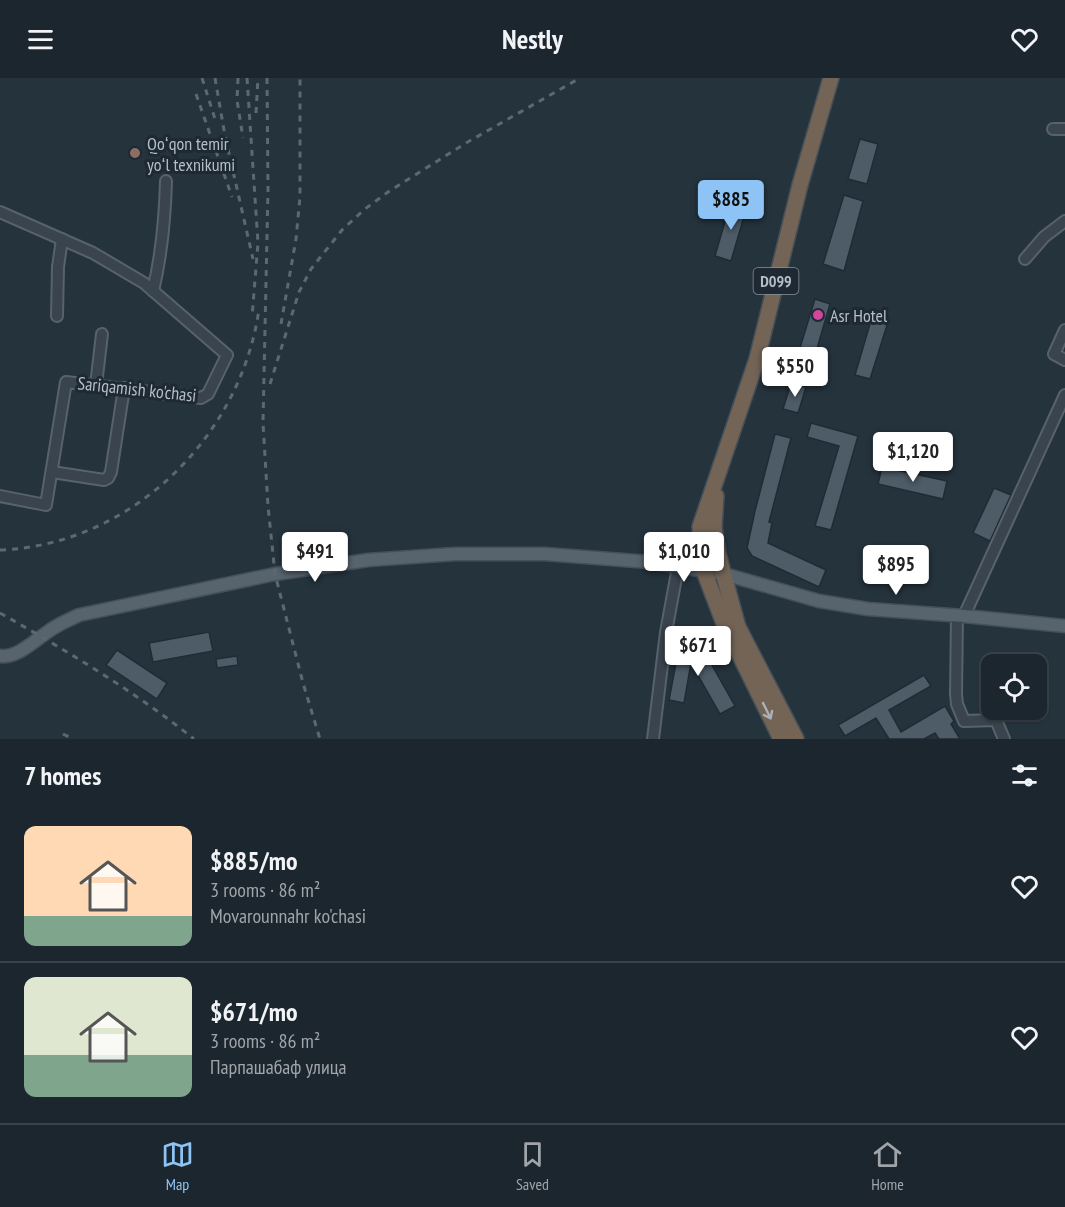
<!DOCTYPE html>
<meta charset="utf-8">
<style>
body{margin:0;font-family:"PT Sans Narrow",sans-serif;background:#252e36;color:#f1f3f6;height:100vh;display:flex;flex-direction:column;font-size:22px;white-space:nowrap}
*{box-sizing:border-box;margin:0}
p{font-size:20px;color:#a0a5aa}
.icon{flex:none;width:33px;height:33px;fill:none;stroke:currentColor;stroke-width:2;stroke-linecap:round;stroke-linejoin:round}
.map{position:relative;height:661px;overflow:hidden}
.panel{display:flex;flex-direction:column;background:#1c262e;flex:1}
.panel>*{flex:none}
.controls{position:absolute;left:981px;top:576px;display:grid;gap:12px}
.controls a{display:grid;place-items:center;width:66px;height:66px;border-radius:12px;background:#1c262e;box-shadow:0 2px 4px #0004,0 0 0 2px #3a434a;font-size:30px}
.price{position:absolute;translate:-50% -51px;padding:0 14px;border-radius:6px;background:#fff;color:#222;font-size:20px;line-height:39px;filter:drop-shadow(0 2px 3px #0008)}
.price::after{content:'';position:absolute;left:50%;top:36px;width:18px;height:14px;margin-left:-9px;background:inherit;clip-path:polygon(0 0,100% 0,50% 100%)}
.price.active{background:#8ec3f5;color:#111}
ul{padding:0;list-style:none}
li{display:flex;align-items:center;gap:18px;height:150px;padding:0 24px}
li+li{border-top:2px solid #3a434a}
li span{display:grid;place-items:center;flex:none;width:168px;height:120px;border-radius:12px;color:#555}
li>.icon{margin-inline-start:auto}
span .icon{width:72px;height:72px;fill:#fffc;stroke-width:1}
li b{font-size:26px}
h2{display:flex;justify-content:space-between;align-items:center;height:72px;padding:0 24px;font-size:26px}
header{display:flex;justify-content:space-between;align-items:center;height:78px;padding:0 24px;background:#1c262e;font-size:27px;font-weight:700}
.menu{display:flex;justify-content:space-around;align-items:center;height:84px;border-top:2px solid #3a434a;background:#1c262e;font-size:16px;color:#a0a5aa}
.menu a{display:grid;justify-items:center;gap:3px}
.menu .active{color:#8ec3f5}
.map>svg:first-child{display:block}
.building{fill:#4e5c68;stroke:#202b35;stroke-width:1.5}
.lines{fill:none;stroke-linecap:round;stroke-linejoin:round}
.minor-casing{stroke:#57626b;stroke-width:14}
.major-casing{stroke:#45505a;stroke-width:15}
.highway-casing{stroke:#444f58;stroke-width:18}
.minor{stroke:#39444e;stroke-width:10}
.major{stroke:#57636d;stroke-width:12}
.highway{stroke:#736456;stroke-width:15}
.rail{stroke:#5b6974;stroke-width:3;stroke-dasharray:6 6;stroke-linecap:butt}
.oneway{stroke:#abb1b7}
.education-dot{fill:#8d6e63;stroke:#1e2933;stroke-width:2}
.hotel-dot{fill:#d1479c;stroke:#1e2933;stroke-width:2}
.labels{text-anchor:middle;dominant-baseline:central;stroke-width:6;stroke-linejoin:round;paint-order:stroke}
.shield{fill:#1e2933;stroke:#88929b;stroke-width:1.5}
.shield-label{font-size:16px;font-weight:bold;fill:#b5bfc8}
.poi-label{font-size:18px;fill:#b5bfc8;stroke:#1e2933;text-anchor:start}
.street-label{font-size:18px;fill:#b5bfc8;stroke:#1e2933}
</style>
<header><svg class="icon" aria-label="menu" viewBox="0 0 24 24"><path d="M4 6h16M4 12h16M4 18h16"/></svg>Nestly<svg class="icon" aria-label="heart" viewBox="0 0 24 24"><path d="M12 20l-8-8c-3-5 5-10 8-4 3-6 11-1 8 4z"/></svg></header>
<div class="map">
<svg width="1065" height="661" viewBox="0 0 1065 661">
<rect width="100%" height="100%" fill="#25333d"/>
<g class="building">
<polygon points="860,61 878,66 867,106 848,101"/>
<polygon points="844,117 863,123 844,193 823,186"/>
<polygon points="731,123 747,128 731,183 715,178"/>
<polygon points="815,221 830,226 811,291 795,286"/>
<polygon points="872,239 888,244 870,301 855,297"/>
<polygon points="791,305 806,309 798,335 783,331"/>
<polygon points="811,345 858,358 831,452 815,448 839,368 807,359"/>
<polygon points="775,356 791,360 769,444 772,445 768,465 826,492 819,509 752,478 747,470 755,433"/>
<polygon points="882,389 947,403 943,421 878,406"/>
<polygon points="994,410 1011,417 990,463 973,455"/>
<polygon points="209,554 213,573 153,584 149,565"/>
<polygon points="689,562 700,566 735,628 720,636 691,585 684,625 669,622 679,569"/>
<polygon points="117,572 167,605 157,621 106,587"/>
<polygon points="237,578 238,587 217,590 216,581"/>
<polygon points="924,597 931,608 889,632 901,654 945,628 954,643 951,646 960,661 939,661 935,655 924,661 889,661 876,640 845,658 838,647"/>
</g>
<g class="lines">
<g class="minor-casing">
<g id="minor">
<polyline points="1053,51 1065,51"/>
<polyline points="0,134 93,175 144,205 227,277 208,316 201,320 66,304 46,427 0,418"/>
<polyline points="1025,181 1044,159 1065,143"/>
<path d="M153 213C162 175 165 141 166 103"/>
<polyline points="57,238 58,189 62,161"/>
<polyline points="1065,252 1054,276 1065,282"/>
<polyline points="96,307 102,256"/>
<polyline points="52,394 104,402 108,400 111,394 124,310"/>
<polyline points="957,538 956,616 957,626 964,643 996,642 1004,661"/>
<polyline points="964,538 1065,317"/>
<polyline points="653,661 666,554 678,489"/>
</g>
</g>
<g class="major-casing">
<path id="major" d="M0 578C18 580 35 562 49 553 58 546 69 542 79 537L275 496 368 482 455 476H545L649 484 724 496 819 523 868 531 964 538 1065 548"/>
</g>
<g class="highway-casing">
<g id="highway">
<polyline points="716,418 714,449 718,476 738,549 796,661"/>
<polyline points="781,661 723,543 704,493 700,449 757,281 800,107 831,0"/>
</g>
</g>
<use href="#minor" class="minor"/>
<use href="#major" class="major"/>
<use href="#highway" class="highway"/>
<g class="rail">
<polyline points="202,0 215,41"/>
<polyline points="215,0 225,58 253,181"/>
<polyline points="238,0 237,22 243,60"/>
<polyline points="247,0 258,165 252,239"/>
<polyline points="267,0 268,111 263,345 268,428 275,496 303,605 320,661"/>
<polyline points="196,16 232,119"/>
<polyline points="256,35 258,0"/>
<polyline points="281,246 296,161 300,119 300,0"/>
<polyline points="270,306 299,214 311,191 342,152 365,131 388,114 466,65 580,0"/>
<path d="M0 472C131 467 241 359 259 231"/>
<path d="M0 535C67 573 134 613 194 661"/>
<polyline points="63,656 73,661"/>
</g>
</g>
<defs><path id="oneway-shaft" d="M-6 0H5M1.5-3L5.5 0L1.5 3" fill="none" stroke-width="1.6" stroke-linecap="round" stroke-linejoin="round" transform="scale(1.5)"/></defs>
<use class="oneway" href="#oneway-shaft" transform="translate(767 633) rotate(64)"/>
<circle class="education-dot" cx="135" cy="75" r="6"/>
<circle class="hotel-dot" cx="818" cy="237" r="6"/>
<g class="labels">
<rect class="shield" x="753.5" y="190" width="45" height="26" rx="4.5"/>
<g class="shield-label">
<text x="776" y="203">D099</text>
</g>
<g class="poi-label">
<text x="147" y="65">Qoʻqon temir<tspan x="147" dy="21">yoʻl texnikumi</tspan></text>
<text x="830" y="237">Asr Hotel</text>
</g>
<g class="street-label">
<text transform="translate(137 311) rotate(6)">Sariqamish ko'chasi</text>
</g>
</g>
</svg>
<div class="controls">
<a><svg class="icon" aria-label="locate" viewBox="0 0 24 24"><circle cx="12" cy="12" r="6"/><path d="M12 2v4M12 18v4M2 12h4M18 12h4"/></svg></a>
</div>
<b class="price active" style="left:731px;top:153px">$885</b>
<b class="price" style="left:795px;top:320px">$550</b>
<b class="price" style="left:913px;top:405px">$1,120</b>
<b class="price" style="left:315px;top:505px">$491</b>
<b class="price" style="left:684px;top:505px">$1,010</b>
<b class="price" style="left:896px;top:518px">$895</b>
<b class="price" style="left:698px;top:599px">$671</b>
</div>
<section class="panel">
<h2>7 homes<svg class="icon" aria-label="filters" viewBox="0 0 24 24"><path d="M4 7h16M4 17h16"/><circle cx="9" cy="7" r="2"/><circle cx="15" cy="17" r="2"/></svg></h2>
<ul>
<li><span style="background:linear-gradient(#ffd9b3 75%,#7fa58c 0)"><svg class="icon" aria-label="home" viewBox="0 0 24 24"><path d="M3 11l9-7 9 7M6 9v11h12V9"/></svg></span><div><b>$885/mo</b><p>3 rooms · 86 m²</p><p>Movarounnahr ko'chasi</p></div><svg class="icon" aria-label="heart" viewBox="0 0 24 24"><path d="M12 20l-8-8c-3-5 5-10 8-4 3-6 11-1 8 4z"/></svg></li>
<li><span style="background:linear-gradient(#dfe7d0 65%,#7fa58c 0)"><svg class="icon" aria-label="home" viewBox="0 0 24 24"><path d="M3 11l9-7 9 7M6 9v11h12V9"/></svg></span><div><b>$671/mo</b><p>3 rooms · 86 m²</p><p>Парпашабаф улица</p></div><svg class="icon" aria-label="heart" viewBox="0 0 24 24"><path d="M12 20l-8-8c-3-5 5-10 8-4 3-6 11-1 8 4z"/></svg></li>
</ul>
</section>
<nav class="menu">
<a class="active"><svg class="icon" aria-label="map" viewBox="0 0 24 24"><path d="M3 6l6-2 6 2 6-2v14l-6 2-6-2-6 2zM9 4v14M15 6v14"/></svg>Map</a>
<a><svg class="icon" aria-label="saved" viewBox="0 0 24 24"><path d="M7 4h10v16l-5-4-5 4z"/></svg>Saved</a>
<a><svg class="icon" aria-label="home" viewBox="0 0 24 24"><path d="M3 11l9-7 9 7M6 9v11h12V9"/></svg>Home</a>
</nav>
